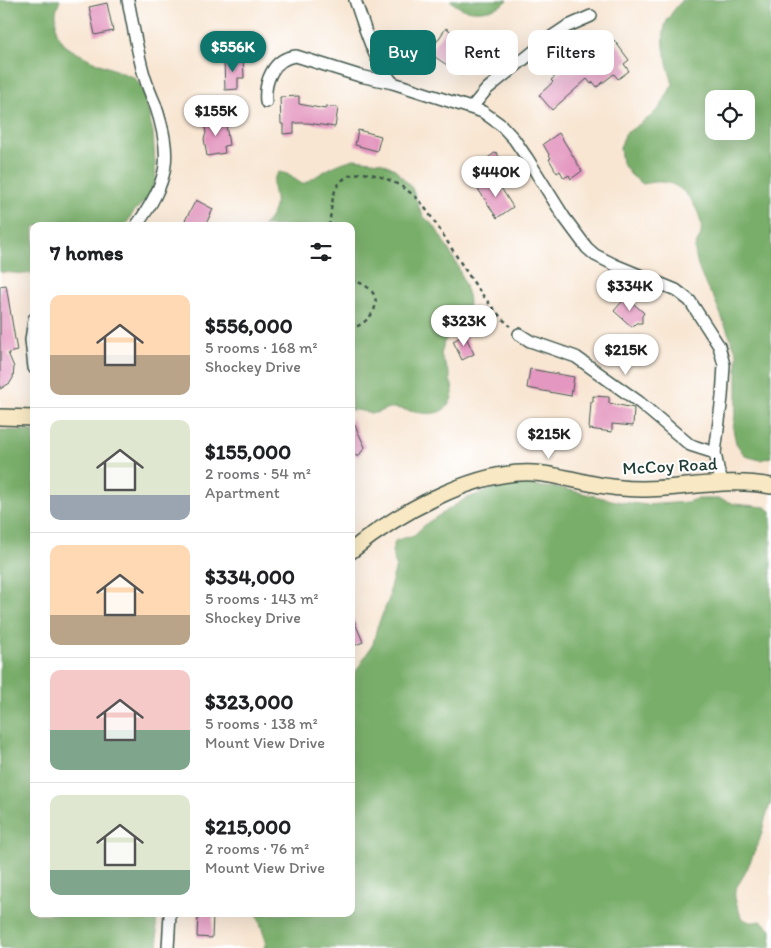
<!DOCTYPE html>
<meta charset="utf-8">
<style>
body{margin:0;font-family:Itim,sans-serif;background:#f6f6f6;color:#202124;height:100vh;display:flex;flex-direction:column;font-size:19px;white-space:nowrap}
*{box-sizing:border-box;margin:0}
p{font-size:16px;color:#757577}
.icon{flex:none;width:28px;height:28px;fill:none;stroke:currentColor;stroke-width:2;stroke-linecap:round;stroke-linejoin:round}
.map{position:relative;flex:1;overflow:hidden}
.details{position:absolute;left:30px;top:222px;width:325px;height:695px;display:flex;flex-direction:column;background:#fff;border-radius:10px;box-shadow:0 5px 20px #0002}
.details>*{flex:none}
.top-card{position:absolute;left:370px;top:30px;width:325px;height:45px;display:flex;gap:10px}
.controls{position:absolute;left:705px;top:90px;display:grid;gap:10px}
.controls a{display:grid;place-items:center;width:50px;height:50px;border-radius:10px;background:#fff;box-shadow:0 5px 20px #0002;font-size:25px}
.price{position:absolute;translate:-50% -42px;padding:0 11px;border-radius:18px;background:#fff;color:#222;font-size:16px;line-height:32px;filter:drop-shadow(0 1px 2px #0008)}
.price::after{content:'';position:absolute;left:50%;top:30px;width:15px;height:11px;margin-left:-8px;background:inherit;clip-path:polygon(0 0,100% 0,50% 100%)}
.price.on{background:#0f766e;color:#fff}
ul{padding:0;list-style:none}
li{display:flex;align-items:center;gap:15px;height:125px;padding:0 20px}
li+li{border-top:1px solid #e0e0e0}
li span{display:grid;place-items:center;flex:none;width:140px;height:100px;border-radius:10px;color:#555}
li>.icon{margin-inline-start:auto}
span .icon{width:60px;height:60px;fill:#fffc;stroke-width:1}
li b{font-size:21px}
h2{display:flex;justify-content:space-between;align-items:center;height:60px;padding:0 20px;font-size:21px}
.tag{padding:0 18px;border-radius:10px;background:#fff;box-shadow:0 5px 20px #0002;font-size:18px;line-height:45px}
.tag.on{background:#0f766e;color:#fff}
.map>svg:first-child{display:block}
.forest{fill:#79ae6b;stroke:#4c7650;fill-rule:evenodd}
.building{fill:#e497c0}
.lines{fill:none;stroke-linecap:round;stroke-linejoin:round}
.street-casing{stroke:#40564c;stroke-width:14}
.secondary-casing{stroke:#40564c;stroke-width:18}
.path{stroke:#40564c;stroke-width:2.5;stroke-dasharray:4 4;stroke-linecap:butt}
.street{stroke:#fff;stroke-width:11}
.secondary{stroke:#f8e8c3;stroke-width:15}
.labels{text-anchor:middle;dominant-baseline:central;stroke-width:4;stroke-linejoin:round;paint-order:stroke}
.street-label{font-size:18px;fill:#1f3d34;stroke:#fff}
</style>
<div class="map">
<svg width="771" height="948" viewBox="0 0 771 948">
<rect width="100%" height="100%" fill="#fff"/>
<filter id="ink" filterUnits="userSpaceOnUse"><feTurbulence type="fractalNoise" baseFrequency=".02" numOctaves="2"/><feDisplacementMap in="SourceGraphic" scale="10" xChannelSelector="R" yChannelSelector="G"/><feConvolveMatrix kernelMatrix="1 2 1 2 8 2 1 2 1" color-interpolation-filters="sRGB"/></filter>
<filter id="wash" filterUnits="userSpaceOnUse"><feTurbulence type="fractalNoise" baseFrequency=".0096" numOctaves="4" result="noise"/><feDisplacementMap in="SourceGraphic" scale="20" xChannelSelector="R" yChannelSelector="G"/><feGaussianBlur stdDeviation="1.12" result="paint"/><feColorMatrix in="noise" values="0 0 0 0 0 0 0 0 0 0 0 0 0 0 0 0 0 1.4 0 .05"/><feComposite in="paint" operator="in"/></filter>
<g filter="url(#wash)">
<rect width="100%" height="100%" fill="#f8e6d3"/>
<g class="forest">
<polygon points="0,0 60,0 56,12 56,26 57,34 66,47 95,62 135,78 143,90 153,132 156,180 149,196 133,213 125,226 34,226 34,272 26,274 0,272"/>
<path d="M450 0H508C493 14 464 16 450 0Z"/>
<path d="M682 0H771V457L760 460 745 456 736 443 733 429 737 399V354L714 298C704 285 697 267 695 251 694 244 700 240 701 233 704 216 689 192 674 185 664 180 653 182 643 184L631 175 622 163 620 148 625 134 650 117 661 106 673 84C668 66 660 44 665 26 668 16 676 8 682 0ZM714 99H746V131H714Z"/>
<path d="M354 159 381 162 395 169 412 188 420 210 424 217 435 227 458 266 468 295 469 302 468 310 444 342 441 355 450 376V382H451C454 391 454 395 449 404 437 422 410 409 393 408 387 407 381 412 375 413 367 414 360 409 351 410V226H263C268 221 274 213 275 206 277 192 267 184 279 172L287 174 302 184C310 181 313 178 320 174 331 167 342 162 354 159Z"/>
<polygon points="0,430 34,431 34,914 157,914 156,924 159,948 0,948"/>
<path d="M506 484 535 485 543 487 561 488 620 502 647 505 687 502 696 499H720L735 504 765 507 771 511V803C764 816 764 830 758 844 754 852 751 861 747 869 736 892 729 887 741 915 745 923 753 923 761 921L771 929V948H264L266 941 257 914H351V677L355 673 373 644 377 627 389 599 390 588 396 566 392 551 395 541 403 538 412 537 427 523 465 499Z"/>
</g>
<g id="blocks">
<g class="building">
<polygon points="107,3 113,31 95,35 89,7"/>
<polygon points="446,28 464,40 456,53 467,60 459,73 429,53"/>
<polygon points="614,40 629,60 624,64 629,71 618,79 614,74 597,87 593,82 591,84 587,79 552,110 539,95 553,82 551,80 590,48 594,54"/>
<polygon points="243,58 244,78 238,78 238,89 225,90 224,59"/>
<polygon points="299,96 299,104 325,109 326,106 338,108 335,127 308,123 294,123 294,133 283,134 283,124 281,124 280,97"/>
<polygon points="225,118 229,145 224,146 225,153 207,156 204,139 206,133 204,121"/>
<polygon points="358,130 381,136 377,151 355,145"/>
<polygon points="559,133 582,171 571,179 569,175 564,178 560,171 557,173 549,159 551,158 543,144"/>
<polygon points="496,152 503,163 492,170 485,160"/>
<polygon points="495,178 513,207 497,218 478,189"/>
<polygon points="196,200 213,209 205,226 182,226"/>
<polygon points="6,285 17,351 8,353 14,367 13,378 10,383 0,389 0,286"/>
<polygon points="626,297 644,313 642,316 642,323 636,323 632,327 614,311"/>
<polygon points="465,335 474,354 462,360 453,341"/>
<polygon points="530,369 574,377 571,396 527,388"/>
<polygon points="593,396 609,397 609,403 634,408 633,426 612,424 612,432 589,429 591,402 593,402"/>
<polygon points="351,417 365,447 358,457 351,452"/>
<polygon points="351,613 363,642 351,647"/>
<polygon points="198,914 213,914 212,938 197,937"/>
</g>
</g>
</g>
<g filter="url(#ink)">
<use href="#blocks" fill-opacity="0" stroke="#40564c" stroke-width="1"/>
<g class="lines">
<g class="street-casing">
<g id="street">
<path d="M128 0C133 25 137 51 144 75 147 85 151 95 155 104 173 157 169 181 136 226"/>
<path d="M355 0C365 28 373 60 393 83"/>
<path d="M266 102C264 82 273 58 296 56L360 76 393 83 483 112 501 125 514 139 527 158 564 217 587 248 595 255 615 265 676 290 690 301 719 346 724 365 722 397 715 453 719 473 723 482"/>
<polyline points="472,107 487,89 554,35 566,27 591,16"/>
<polyline points="34,319 31,340 34,368"/>
<polyline points="519,334 530,341 576,357 639,402 690,445 715,453"/>
<polyline points="168,948 170,914"/>
</g>
</g>
<g class="secondary-casing">
<g id="secondary">
<polyline points="0,417 34,418"/>
<path d="M351 551C396 514 474 470 533 473 552 474 571 479 589 483 607 487 625 489 642 489 686 489 728 477 771 486"/>
</g>
</g>
<g class="path">
<path d="M329 226C331 215 331 202 335 191 350 155 401 182 419 200 450 240 473 292 510 326"/>
<path d="M351 282 355 281C387 291 379 319 351 329"/>
</g>
<use href="#street" class="street"/>
<use href="#secondary" class="secondary"/>
</g>
</g>
<g class="labels">
<g class="street-label">
<text transform="translate(670 466) rotate(-3)">McCoy Road</text>
</g>
</g>
</svg>
<div class="controls">
<a><svg class="icon" aria-label="locate" viewBox="0 0 24 24"><circle cx="12" cy="12" r="6"/><path d="M12 2v4M12 18v4M2 12h4M18 12h4"/></svg></a>
</div>
<b class="price on" style="left:233px;top:73px">$556K</b>
<b class="price" style="left:216px;top:137px">$155K</b>
<b class="price" style="left:496px;top:198px">$440K</b>
<b class="price" style="left:630px;top:312px">$334K</b>
<b class="price" style="left:464px;top:347px">$323K</b>
<b class="price" style="left:626px;top:376px">$215K</b>
<b class="price" style="left:549px;top:460px">$215K</b>
<div class="top-card">
<a class="tag on">Buy</a>
<a class="tag">Rent</a>
<a class="tag">Filters</a>
</div>
<section class="details">
<h2>7 homes<svg class="icon" aria-label="filters" viewBox="0 0 24 24"><path d="M4 7h16M4 17h16"/><circle cx="9" cy="7" r="2"/><circle cx="15" cy="17" r="2"/></svg></h2>
<ul>
<li><span style="background:linear-gradient(#ffd9b3 60%,#b9a48a 0)"><svg class="icon" aria-label="home" viewBox="0 0 24 24"><path d="M3 11l9-7 9 7M6 9v11h12V9"/></svg></span><div><b>$556,000</b><p>5 rooms · 168 m²</p><p>Shockey Drive</p></div></li>
<li><span style="background:linear-gradient(#dfe7d0 75%,#9aa5b1 0)"><svg class="icon" aria-label="home" viewBox="0 0 24 24"><path d="M3 11l9-7 9 7M6 9v11h12V9"/></svg></span><div><b>$155,000</b><p>2 rooms · 54 m²</p><p>Apartment</p></div></li>
<li><span style="background:linear-gradient(#ffd9b3 70%,#b9a48a 0)"><svg class="icon" aria-label="home" viewBox="0 0 24 24"><path d="M3 11l9-7 9 7M6 9v11h12V9"/></svg></span><div><b>$334,000</b><p>5 rooms · 143 m²</p><p>Shockey Drive</p></div></li>
<li><span style="background:linear-gradient(#f6c9c9 60%,#7fa58c 0)"><svg class="icon" aria-label="home" viewBox="0 0 24 24"><path d="M3 11l9-7 9 7M6 9v11h12V9"/></svg></span><div><b>$323,000</b><p>5 rooms · 138 m²</p><p>Mount View Drive</p></div></li>
<li><span style="background:linear-gradient(#dfe7d0 75%,#7fa58c 0)"><svg class="icon" aria-label="home" viewBox="0 0 24 24"><path d="M3 11l9-7 9 7M6 9v11h12V9"/></svg></span><div><b>$215,000</b><p>2 rooms · 76 m²</p><p>Mount View Drive</p></div></li>
</ul>
</section>
</div>
